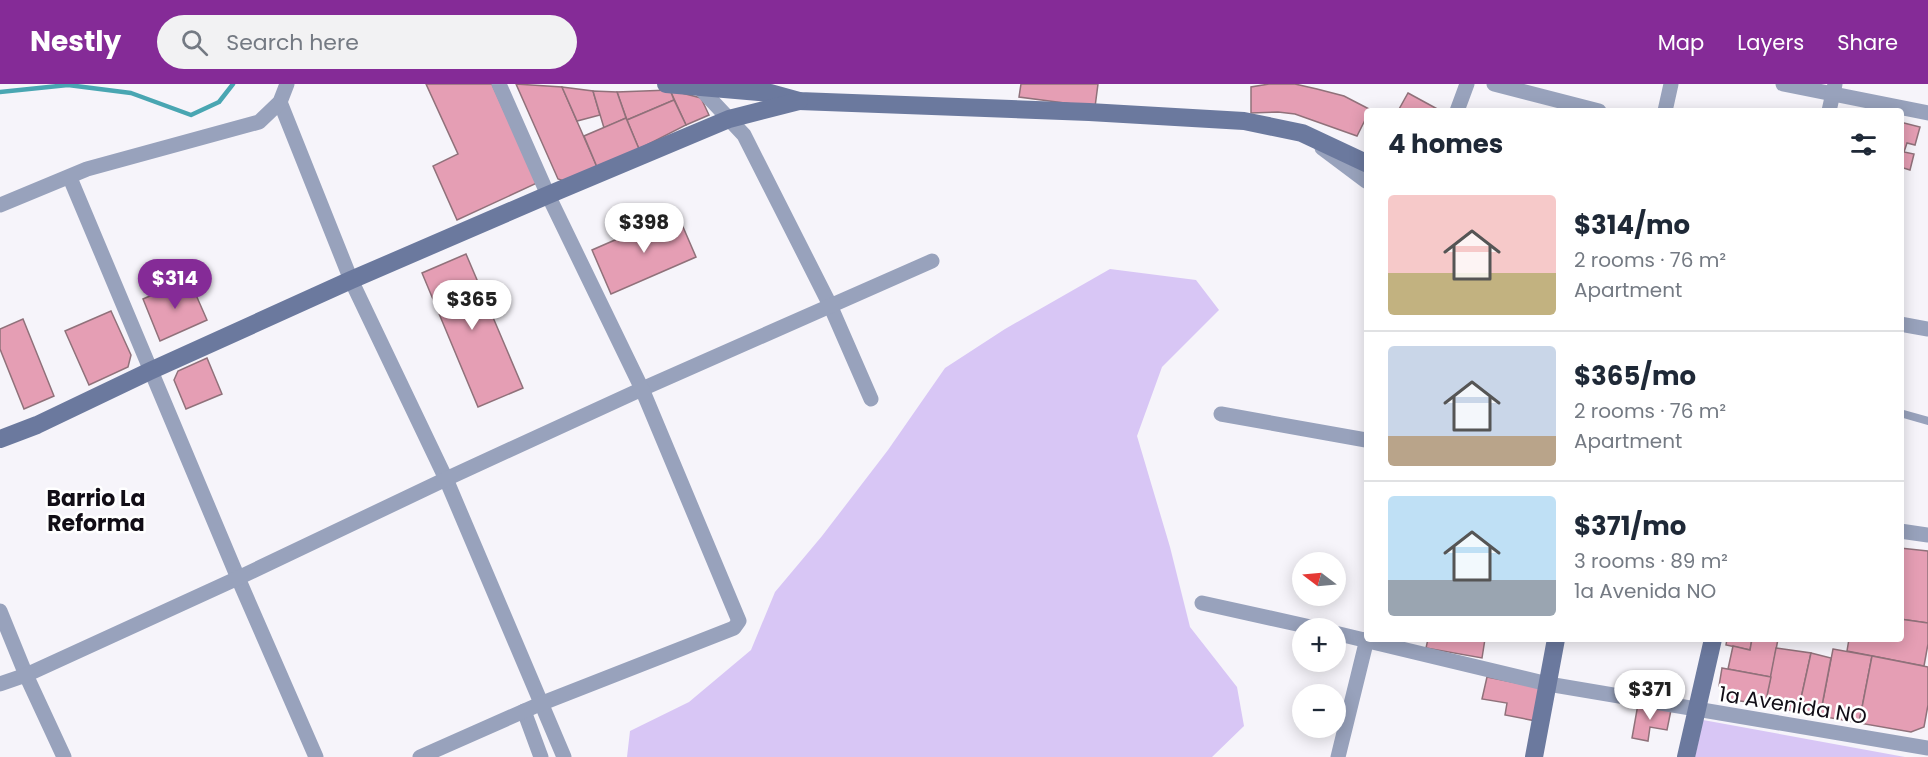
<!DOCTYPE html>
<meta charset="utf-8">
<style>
body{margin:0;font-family:Poppins,sans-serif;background:#f2f2f3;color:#1f2937;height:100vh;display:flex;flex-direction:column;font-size:22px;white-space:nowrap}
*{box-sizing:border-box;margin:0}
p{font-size:20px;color:#747a83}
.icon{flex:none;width:33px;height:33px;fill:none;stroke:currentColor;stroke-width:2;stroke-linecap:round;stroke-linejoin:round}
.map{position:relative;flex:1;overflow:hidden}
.details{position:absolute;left:1364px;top:24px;width:540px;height:534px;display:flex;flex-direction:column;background:#fff;border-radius:6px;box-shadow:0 3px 15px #0003}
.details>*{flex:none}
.needle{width:39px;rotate:286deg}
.fabs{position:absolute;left:1292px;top:468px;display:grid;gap:12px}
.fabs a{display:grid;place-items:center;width:54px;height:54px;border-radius:50%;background:#fff;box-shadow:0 3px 15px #0003;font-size:30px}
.price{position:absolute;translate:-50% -51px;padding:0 14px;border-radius:21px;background:#fff;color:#222;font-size:20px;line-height:39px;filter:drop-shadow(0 2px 3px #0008)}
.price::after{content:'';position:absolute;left:50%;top:36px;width:18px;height:14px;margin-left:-9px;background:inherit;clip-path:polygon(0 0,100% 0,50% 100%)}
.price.current{background:#852b97;color:#fff}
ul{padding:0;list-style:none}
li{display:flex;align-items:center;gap:18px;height:150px;padding:0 24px}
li+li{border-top:2px solid #e0e1e3}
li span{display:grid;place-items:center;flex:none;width:168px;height:120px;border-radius:6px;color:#555}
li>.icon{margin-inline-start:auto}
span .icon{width:72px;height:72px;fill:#fffc;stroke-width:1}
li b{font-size:26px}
h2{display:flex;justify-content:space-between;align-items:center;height:72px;padding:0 24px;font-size:26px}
header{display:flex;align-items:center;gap:36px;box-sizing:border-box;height:84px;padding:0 30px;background:#852b97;color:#fff}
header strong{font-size:28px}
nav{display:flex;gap:33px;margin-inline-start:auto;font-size:21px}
.search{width:420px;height:54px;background:#f2f2f3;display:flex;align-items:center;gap:15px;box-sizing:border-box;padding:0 21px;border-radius:33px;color:#747a83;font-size:22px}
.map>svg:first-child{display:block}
.green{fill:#d8c6f5}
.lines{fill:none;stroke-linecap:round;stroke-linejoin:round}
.stream{stroke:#49a6b2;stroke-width:4.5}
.building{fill:#e59eb4;stroke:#90717a;stroke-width:1.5}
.lane{stroke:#98a2bc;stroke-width:8}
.street{stroke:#98a2bc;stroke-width:15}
.secondary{stroke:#6b799e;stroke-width:18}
.labels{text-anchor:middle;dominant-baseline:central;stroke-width:5;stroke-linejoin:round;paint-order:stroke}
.street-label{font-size:21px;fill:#110d16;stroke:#fff}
.neighbourhood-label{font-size:22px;font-weight:bold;fill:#110d16;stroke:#fff}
</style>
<header>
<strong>Nestly</strong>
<div class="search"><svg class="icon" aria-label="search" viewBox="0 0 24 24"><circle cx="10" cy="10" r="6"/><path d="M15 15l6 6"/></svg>Search here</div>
<nav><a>Map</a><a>Layers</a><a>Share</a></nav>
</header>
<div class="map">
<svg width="1928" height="673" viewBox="0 0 1928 673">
<rect width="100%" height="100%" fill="#f6f4fa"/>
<g class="green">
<polygon points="1110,185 1196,196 1219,226 1162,283 1137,352 1170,463 1190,543 1237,603 1244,642 1212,673 627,673 630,647 689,618 751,566 775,508 822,452 888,366 945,284 1005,245"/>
<polygon points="1703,636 1905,673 1695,673"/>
</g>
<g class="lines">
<polyline class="stream" points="0,8 68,1 131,9 191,31 219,18 233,0"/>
</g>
<g class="building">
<polygon points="426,0 492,0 537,99 457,136 433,82 458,70"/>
<polygon points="516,0 562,3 597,83 564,97 558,95"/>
<polygon points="1021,0 1098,0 1095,23 1019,13"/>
<polygon points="1269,0 1295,0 1317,5 1344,12 1371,26 1366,27 1366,34 1357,52 1295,30 1278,28 1251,29 1251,3"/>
<polygon points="562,3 593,7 600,31 577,37"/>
<polygon points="670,6 701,14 709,31 686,41"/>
<polygon points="670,6 674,16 627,36 617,8"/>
<polygon points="593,7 617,8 626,34 604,44"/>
<polygon points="1408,9 1441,27 1398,27"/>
<polygon points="674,16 686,41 639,65 627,36"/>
<polygon points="626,34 639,65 597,83 584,52"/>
<polygon points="1900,38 1920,43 1915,61 1907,59 1904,68 1914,70 1910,86 1900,83"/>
<polygon points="677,129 696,173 611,210 592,166"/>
<polygon points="466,170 523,304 478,323 422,189"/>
<polygon points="189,195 207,236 160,257 143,215"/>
<polygon points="111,227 131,271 128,283 89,301 65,247"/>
<polygon points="23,235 54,312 24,325 0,265 0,245"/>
<polygon points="207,274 222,310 186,325 174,296 178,287"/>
<polygon points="1900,464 1928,467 1928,539 1900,535"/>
<polygon points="1900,535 1928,539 1928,560 1924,582 1847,567 1849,555 1900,555"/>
<polygon points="1428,555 1485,555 1482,574 1426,564"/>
<polygon points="1727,555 1752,555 1750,566 1726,561"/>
<polygon points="1752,555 1778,555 1771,593 1728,585 1733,562 1750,566"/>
<polygon points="1776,564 1811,569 1798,628 1765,621"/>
<polygon points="1833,565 1872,572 1859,639 1820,632"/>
<polygon points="1811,569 1831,574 1820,632 1798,628"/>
<polygon points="1872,572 1928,583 1928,621 1924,643 1911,648 1859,639"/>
<polygon points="1722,584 1771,593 1765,621 1728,615 1719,602"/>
<polygon points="1487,593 1542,604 1536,637 1505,631 1507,619 1482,615"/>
<polygon points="1638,620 1671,626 1667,646 1650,643 1648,657 1632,654"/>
</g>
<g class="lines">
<polyline class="lane" points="1900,329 1928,337"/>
<g class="street">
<polyline points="1494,0 1599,27"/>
<polyline points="1783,0 1928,29"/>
<polyline points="700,4 744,51 830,221 871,315"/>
<polyline points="280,18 351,196 446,395 564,673"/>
<polyline points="1457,27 1467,0"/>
<polyline points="1665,27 1671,0"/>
<polyline points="1829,27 1835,0"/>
<polyline points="1322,64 1366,97"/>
<polyline points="70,94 238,494 316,673"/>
<polyline points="0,121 87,85 259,38 280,18 287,0"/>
<polyline points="1900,240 1928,245"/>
<polyline points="1221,330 1366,356"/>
<polyline points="1900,447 1928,451"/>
<polyline points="1202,519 1315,544"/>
<polyline points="0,527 26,591 64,673"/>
<polyline points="1335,549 1548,600 1928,664"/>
<polyline points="0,600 26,591 238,494 446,395 642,305 932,177"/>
<polyline points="524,627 541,673"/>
<polyline points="420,673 540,620 734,544 739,537 642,305 548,111 499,0"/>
<polyline points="1338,673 1367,555"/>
</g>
<g class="secondary">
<polyline points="666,0 770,9 799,17 1089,28 1244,37 1302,49 1366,79"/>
<polyline points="0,355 37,341 150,287 351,196 548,111 729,35 799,17"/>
<polyline points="1534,673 1556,555"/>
<polyline points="1686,673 1713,555"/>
</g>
</g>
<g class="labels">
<g class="street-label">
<text transform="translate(1793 621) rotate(9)">1a Avenida NO</text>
</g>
<g class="neighbourhood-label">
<text x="96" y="414">Barrio La<tspan x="96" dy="25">Reforma</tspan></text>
</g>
</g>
</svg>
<div class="fabs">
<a><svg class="needle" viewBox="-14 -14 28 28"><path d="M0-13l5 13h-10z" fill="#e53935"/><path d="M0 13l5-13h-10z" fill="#747a83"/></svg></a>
<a>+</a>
<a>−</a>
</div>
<b class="price" style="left:644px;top:170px">$398</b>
<b class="price current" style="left:175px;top:226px">$314</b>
<b class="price" style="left:472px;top:247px">$365</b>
<b class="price" style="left:1650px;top:637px">$371</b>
<section class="details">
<h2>4 homes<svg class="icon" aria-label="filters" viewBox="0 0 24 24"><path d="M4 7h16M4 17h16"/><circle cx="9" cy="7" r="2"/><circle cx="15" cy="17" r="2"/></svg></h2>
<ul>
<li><span style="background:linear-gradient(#f6c9c9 65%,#c2b280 0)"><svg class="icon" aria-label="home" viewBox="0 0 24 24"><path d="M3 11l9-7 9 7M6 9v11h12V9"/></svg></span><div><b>$314/mo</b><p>2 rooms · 76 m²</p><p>Apartment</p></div></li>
<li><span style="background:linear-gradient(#c9d6e8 75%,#b9a48a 0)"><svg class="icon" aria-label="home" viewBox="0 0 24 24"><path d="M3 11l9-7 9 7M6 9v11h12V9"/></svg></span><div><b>$365/mo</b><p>2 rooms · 76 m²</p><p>Apartment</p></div></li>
<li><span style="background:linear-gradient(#bfe0f5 70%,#9aa5b1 0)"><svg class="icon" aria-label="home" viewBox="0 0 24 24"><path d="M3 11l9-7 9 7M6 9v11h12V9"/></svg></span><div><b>$371/mo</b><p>3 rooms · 89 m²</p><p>1a Avenida NO</p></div></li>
</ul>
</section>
</div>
